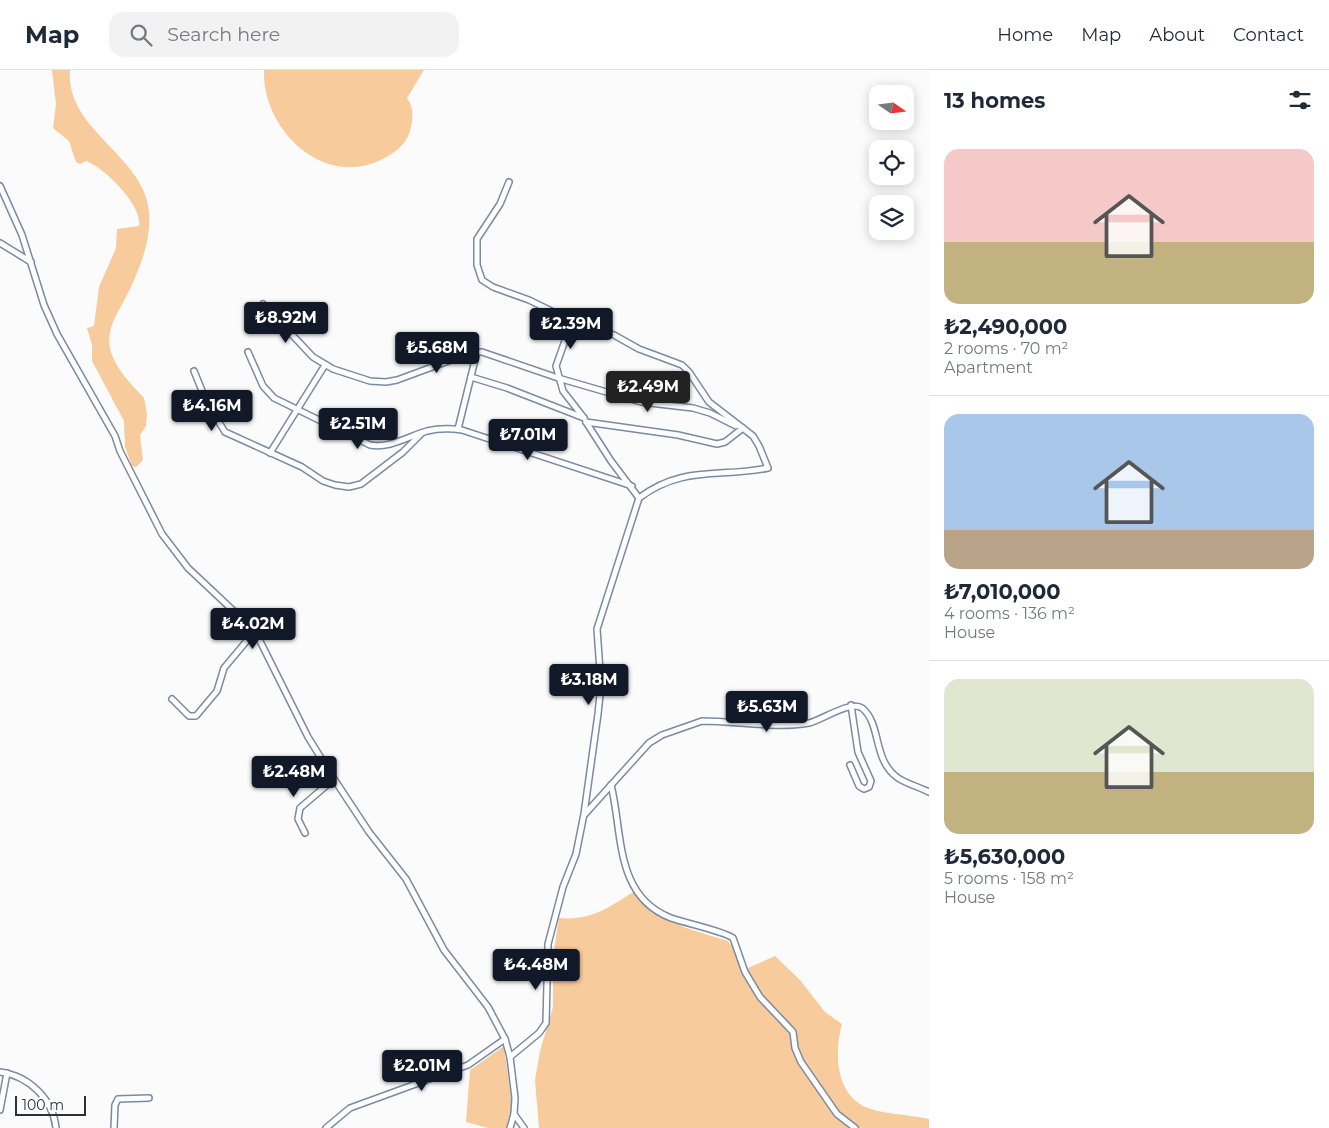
<!DOCTYPE html>
<meta charset="utf-8">
<style>
body{margin:0;font-family:Montserrat,sans-serif;background:#f2f2f3;color:#1f2937;height:100vh;display:flex;flex-direction:column;font-size:19px;white-space:nowrap}
*{box-sizing:border-box;margin:0}
p{font-size:16px;color:#747a83}
.icon{flex:none;width:28px;height:28px;fill:none;stroke:currentColor;stroke-width:2;stroke-linecap:round;stroke-linejoin:round}
.map{position:relative;flex:1;overflow:hidden}
.sheet{display:flex;flex-direction:column;background:#fff;width:400px}
.sheet>*{flex:none}
.needle{width:32px;rotate:104deg}
.controls{position:absolute;left:869px;top:15px;display:grid;gap:10px}
.controls a{display:grid;place-items:center;width:45px;height:45px;border-radius:10px;background:#fff;box-shadow:0 2px 12px #0003;font-size:25px}
.scale{position:absolute;left:15px;bottom:12px;width:71px;box-sizing:border-box;padding-left:5px;border:2px solid #2a313c;border-top:0;font-size:14px;line-height:18px;white-space:nowrap;color:#2a313c;-webkit-text-stroke:4px #fbfbfb;paint-order:stroke}
.price{position:absolute;translate:-50% -42px;padding:0 11px;border-radius:5px;background:#111827;color:#fff;font-size:16px;line-height:32px;filter:drop-shadow(0 1px 2px #0008)}
.price::after{content:'';position:absolute;left:50%;top:30px;width:15px;height:11px;margin-left:-8px;background:inherit;clip-path:polygon(0 0,100% 0,50% 100%)}
.price.active{background:#222;color:#fff}
ul{padding:0;list-style:none}
li{display:grid;align-content:center;gap:10px;height:265px;padding:0 15px}
li+li{border-top:1px solid #e0e1e3}
li span{display:grid;place-items:center;height:155px;border-radius:15px;color:#555}
li>.icon{margin-inline-start:auto}
span .icon{width:90px;height:90px;fill:#fffc;stroke-width:1}
li b{font-size:21px}
h2{display:flex;justify-content:space-between;align-items:center;height:60px;padding:0 15px;font-size:21px}
header{display:flex;align-items:center;gap:30px;box-sizing:border-box;height:70px;padding:0 25px;background:#fff;border-bottom:1px solid #e0e1e3}
header strong{font-size:24px}
nav{display:flex;gap:28px;margin-inline-start:auto;font-size:18px}
.search{width:350px;height:45px;background:#f2f2f3;display:flex;align-items:center;gap:12px;box-sizing:border-box;padding:0 18px;border-radius:15px;color:#747a83;font-size:19px}
main{display:flex;flex:1;min-height:0}
.map>svg:first-child{display:block}
.green{fill:#f7cb9b}
.lines{fill:none;stroke-linecap:round;stroke-linejoin:round}
.street-casing{stroke:#798ba4;stroke-width:8}
.street{stroke:#fff;stroke-width:5}
</style>
<header>
<strong>Map</strong>
<div class="search"><svg class="icon" aria-label="search" viewBox="0 0 24 24"><circle cx="10" cy="10" r="6"/><path d="M15 15l6 6"/></svg>Search here</div>
<nav><a>Home</a><a>Map</a><a>About</a><a>Contact</a></nav>
</header>
<main>
<div class="map">
<svg width="929" height="1058" viewBox="0 0 929 1058">
<rect width="100%" height="100%" fill="#fbfbfb"/>
<g class="green">
<path d="M52 0H70C65 60 144 85 149 141 152 168 140 198 129 221 120 240 106 256 110 278 114 297 131 314 144 328L147 344 146 356 140 365 143 390 136 397 132 396 125 377 124 351 92 291V275L87 258 94 256 99 217 116 178 117 159 139 156C143 136 104 97 86 91L80 94 76 92 69 71 53 58 56 34Z"/>
<path d="M264 0H424L407 28C414 38 413 46 411 57 408 71 400 79 388 86 328 123 262 62 264 0Z"/>
<path d="M635 821 654 841 665 848 686 858 728 871 748 898 775 886 800 910 825 942 842 954C834 982 835 1026 868 1038 883 1044 912 1045 929 1049V1058H539L535 1010 540 981 553 937V886L559 848C592 851 609 837 635 821Z"/>
<polygon points="504,976 512,1036 506,1058 488,1058 466,1052 470,1000"/>
</g>
<g class="lines">
<g class="street-casing">
<g id="street">
<path d="M509 112 500 134 477 169V195L482 210 493 217 529 230 572 251 614 265 639 279 682 295 689 302 709 332 753 366 759 376 768 398C719 408 683 395 639 428L597 559 601 615 598 644 584 744 576 784 563 817 548 874 546 953 539 963 510 987"/>
<polyline points="0,116 22,165 44,235 57,264 115,366 120,381 162,464 188,498 255,561 308,667 334,709 369,762 406,809 444,880 488,937 505,969 510,987 515,1028 514,1044 510,1058"/>
<polyline points="0,173 31,192"/>
<polyline points="263,234 313,287 333,299 370,311 386,312 397,310 473,282 482,282 558,308 641,332 693,338 710,343 736,356"/>
<polyline points="572,251 556,296 563,321 584,348"/>
<path d="M248 282 263 316 274 328 370 375C389 379 409 366 427 361 439 358 450 358 462 360L632 416"/>
<polyline points="194,301 207,333 225,362 302,397 323,411 335,415 349,417 361,414 403,382 422,363"/>
<polyline points="471,307 507,318 584,348"/>
<polyline points="586,352 678,365 717,374 725,372 743,358"/>
<polyline points="586,352 611,391 639,428"/>
<polyline points="458,359 477,282"/>
<polyline points="270,383 325,295"/>
<polyline points="172,629 189,646 196,646 217,621 224,598 255,561"/>
<polyline points="850,695 859,716 864,719 869,717 871,711 858,682 851,635"/>
<path d="M611 715C623 762 614 826 671 848 685 853 724 861 733 868L745 902 760 927 793 962 795 978 801 992 837 1044 855 1058"/>
<path d="M585 744 649 673 662 665 702 651C737 651 774 659 809 653 822 650 851 630 862 638 882 654 872 690 898 708 907 714 919 717 929 722"/>
<polyline points="305,763 298,749 300,738 334,709"/>
<path d="M0 1002C29 1006 53 1029 56 1058"/>
<polyline points="0,1040 7,1003"/>
<polyline points="514,1044 524,1058"/>
<polyline points="114,1058 115,1035 118,1029 149,1028"/>
<polyline points="326,1058 350,1038 468,995 505,969"/>
</g>
</g>
<use href="#street" class="street"/>
</g>
</svg>
<div class="controls">
<a><svg class="needle" viewBox="-14 -14 28 28"><path d="M0-13l5 13h-10z" fill="#e53935"/><path d="M0 13l5-13h-10z" fill="#747a83"/></svg></a>
<a><svg class="icon" aria-label="locate" viewBox="0 0 24 24"><circle cx="12" cy="12" r="6"/><path d="M12 2v4M12 18v4M2 12h4M18 12h4"/></svg></a>
<a><svg class="icon" aria-label="layers" viewBox="0 0 24 24"><path d="M12 4l9 5-9 5-9-5zM3 14l9 5 9-5"/></svg></a>
</div>
<div class="scale">100 m</div>
<b class="price" style="left:286px;top:274px">₺8.92M</b>
<b class="price" style="left:571px;top:280px">₺2.39M</b>
<b class="price" style="left:437px;top:304px">₺5.68M</b>
<b class="price active" style="left:648px;top:343px">₺2.49M</b>
<b class="price" style="left:212px;top:362px">₺4.16M</b>
<b class="price" style="left:358px;top:380px">₺2.51M</b>
<b class="price" style="left:528px;top:391px">₺7.01M</b>
<b class="price" style="left:253px;top:580px">₺4.02M</b>
<b class="price" style="left:589px;top:636px">₺3.18M</b>
<b class="price" style="left:767px;top:663px">₺5.63M</b>
<b class="price" style="left:294px;top:728px">₺2.48M</b>
<b class="price" style="left:536px;top:921px">₺4.48M</b>
<b class="price" style="left:422px;top:1022px">₺2.01M</b>
</div>
<section class="sheet">
<h2>13 homes<svg class="icon" aria-label="filters" viewBox="0 0 24 24"><path d="M4 7h16M4 17h16"/><circle cx="9" cy="7" r="2"/><circle cx="15" cy="17" r="2"/></svg></h2>
<ul>
<li><span style="background:linear-gradient(#f6c9c9 60%,#c2b280 0)"><svg class="icon" aria-label="home" viewBox="0 0 24 24"><path d="M3 11l9-7 9 7M6 9v11h12V9"/></svg></span><div><b>₺2,490,000</b><p>2 rooms · 70 m²</p><p>Apartment</p></div></li>
<li><span style="background:linear-gradient(#a9c7e8 75%,#b9a48a 0)"><svg class="icon" aria-label="home" viewBox="0 0 24 24"><path d="M3 11l9-7 9 7M6 9v11h12V9"/></svg></span><div><b>₺7,010,000</b><p>4 rooms · 136 m²</p><p>House</p></div></li>
<li><span style="background:linear-gradient(#dfe7d0 60%,#c2b280 0)"><svg class="icon" aria-label="home" viewBox="0 0 24 24"><path d="M3 11l9-7 9 7M6 9v11h12V9"/></svg></span><div><b>₺5,630,000</b><p>5 rooms · 158 m²</p><p>House</p></div></li>
</ul>
</section>
</main>
